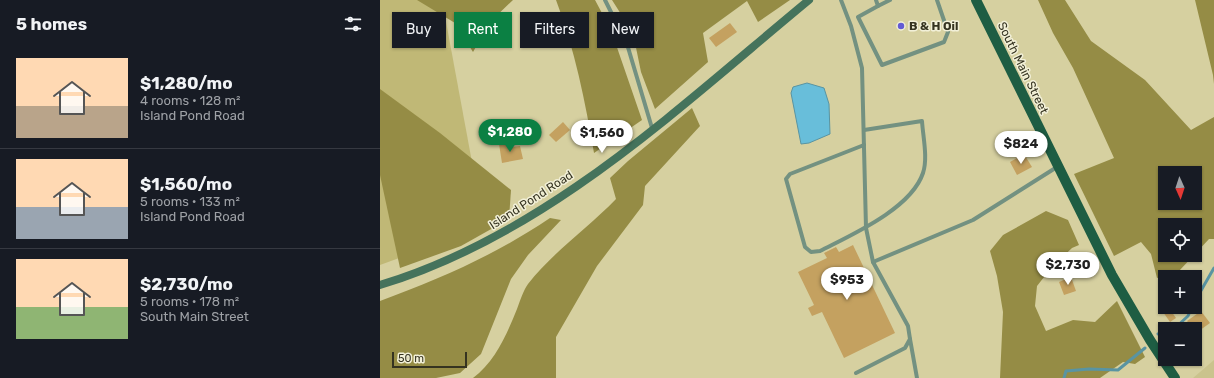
<!DOCTYPE html>
<meta charset="utf-8">
<style>
body{margin:0;font-family:Rubik,sans-serif;background:#242831;color:#f1f3f6;height:100vh;display:flex;flex-direction:column;font-size:15px;white-space:nowrap}
*{box-sizing:border-box;margin:0}
p{font-size:13px;color:#9ea1a6}
.icon{flex:none;width:22px;height:22px;fill:none;stroke:currentColor;stroke-width:2;stroke-linecap:round;stroke-linejoin:round}
.map{position:relative;flex:1;overflow:hidden}
.details{display:flex;flex-direction:column;background:#171b24;width:380px}
.details>*{flex:none}
.top-card{position:absolute;left:12px;top:12px;width:380px;height:36px;display:flex;gap:8px}
.needle{width:26px;rotate:177deg}
.controls{position:absolute;left:778px;top:166px;display:grid;gap:8px}
.controls a{display:grid;place-items:center;width:44px;height:44px;border-radius:0px;background:#171b24;box-shadow:0 1px 3px #0004;font-size:20px}
.scale{position:absolute;left:12px;bottom:10px;width:75px;box-sizing:border-box;padding-left:4px;border:2px solid #353320;border-top:0;font-size:11px;line-height:14px;white-space:nowrap;color:#353320;-webkit-text-stroke:3px #f2f0d8;paint-order:stroke}
.price{position:absolute;translate:-50% -34px;padding:0 9px;border-radius:14px;background:#fff;color:#222;font-size:13px;line-height:26px;filter:drop-shadow(0 1px 2px #0008)}
.price::after{content:'';position:absolute;left:50%;top:24px;width:12px;height:9px;margin-left:-6px;background:inherit;clip-path:polygon(0 0,100% 0,50% 100%)}
.price.current{background:#0b8043;color:#fff}
ul{padding:0;list-style:none}
li{display:flex;align-items:center;gap:12px;height:100px;padding:0 16px}
li+li{border-top:1px solid #363941}
li span{display:grid;place-items:center;flex:none;width:112px;height:80px;border-radius:0px;color:#555}
li>.icon{margin-inline-start:auto}
span .icon{width:48px;height:48px;fill:#fffc;stroke-width:1}
li b{font-size:17px}
h2{display:flex;justify-content:space-between;align-items:center;height:48px;padding:0 16px;font-size:17px}
.chip{padding:0 14px;border-radius:0px;background:#171b24;box-shadow:0 1px 3px #0004;font-size:14px;line-height:36px}
.chip.current{background:#0b8043;color:#fff}
main{display:flex;flex:1;min-height:0}
.map>svg:first-child{display:block}
.built{fill:#cac38d}
.green{fill:#c0b876}
.forest{fill:#958c45;fill-rule:evenodd}
.water{fill:#68beda;stroke:#5994a2}
.lines{fill:none;stroke-linecap:round;stroke-linejoin:round}
.stream{stroke:#5994a2;stroke-width:3}
.building{fill:#c4a160}
.lane{stroke:#739181;stroke-width:4}
.secondary{stroke:#45735c;stroke-width:8}
.primary{stroke:#1e5d43;stroke-width:10}
.poi-dot{fill:#635bd4;stroke:#f2f0d8;stroke-width:1.5}
.labels{text-anchor:middle;dominant-baseline:central;stroke-width:3;stroke-linejoin:round;paint-order:stroke}
.poi-label{font-size:12px;font-weight:bold;fill:#353320;stroke:#f2f0d8;text-anchor:start}
.street-label{font-size:12px;fill:#353320;stroke:#f2f0d8}
</style>
<main>
<section class="details">
<h2>5 homes<svg class="icon" aria-label="filters" viewBox="0 0 24 24"><path d="M4 7h16M4 17h16"/><circle cx="9" cy="7" r="2"/><circle cx="15" cy="17" r="2"/></svg></h2>
<ul>
<li><span style="background:linear-gradient(#ffd9b3 60%,#b9a48a 0)"><svg class="icon" aria-label="home" viewBox="0 0 24 24"><path d="M3 11l9-7 9 7M6 9v11h12V9"/></svg></span><div><b>$1,280/mo</b><p>4 rooms · 128 m²</p><p>Island Pond Road</p></div></li>
<li><span style="background:linear-gradient(#ffd9b3 60%,#9aa5b1 0)"><svg class="icon" aria-label="home" viewBox="0 0 24 24"><path d="M3 11l9-7 9 7M6 9v11h12V9"/></svg></span><div><b>$1,560/mo</b><p>5 rooms · 133 m²</p><p>Island Pond Road</p></div></li>
<li><span style="background:linear-gradient(#ffd9b3 60%,#8fb573 0)"><svg class="icon" aria-label="home" viewBox="0 0 24 24"><path d="M3 11l9-7 9 7M6 9v11h12V9"/></svg></span><div><b>$2,730/mo</b><p>5 rooms · 178 m²</p><p>South Main Street</p></div></li>
</ul>
</section>
<div class="map">
<svg width="834" height="378" viewBox="0 0 834 378">
<rect width="100%" height="100%" fill="#d6d0a0"/>
<polygon class="built" points="834,360 834,378 813,378"/>
<polygon class="green" points="0,0 62,0 104,227 0,265"/>
<g class="forest">
<polygon points="37,0 133,0 110,22 93,52 75,23"/>
<path d="M176 0H215L231 30 262 120 214 153C205 101 195 50 176 0Z"/>
<polygon points="232,0 410,0 378,22 367,1 323,33 328,62 275,109 261,72 253,33"/>
<path d="M658 0H685L711 41 765 80 811 130 834 117V239H829L815 254V225H785V255H814L799 271 777 278 771 254 761 242 734 256 694 174 734 158 693 68 673 33ZM785 173H815V203H785Z"/>
<polygon points="815,0 834,0 834,84 833,75"/>
<polygon points="0,89 60,133 131,190 129,219 81,246 20,268 0,175"/>
<path d="M312 108 320 126 265 186 263 205 217 266 176 337V378H93C115 362 127 334 137 309 140 301 143 291 148 284 173 252 208 228 236 199L230 178 248 161Z"/>
<polygon points="666,211 688,220 699,245 692,248 672,267 657,286 655,306 666,331 693,320 715,322 737,301 765,357 755,364 743,362 720,378 620,378 623,312 617,276 610,251 623,235"/>
<path d="M170 218 181 220 148 255 131 279 101 354 80 373 56 378H0V301C62 278 115 255 170 218Z"/>
</g>
<polygon class="water" points="427,83 444,88 449,104 450,134 429,143 421,144 411,93 413,87"/>
<g class="lines">
<g class="stream">
<polyline points="815,301 834,268"/>
<polyline points="794,329 808,316 812,307"/>
<polyline points="778,334 785,331"/>
<polyline points="684,378 686,371 709,369 738,370 765,348"/>
</g>
</g>
<g class="building">
<polygon points="350,23 357,32 336,47 329,38"/>
<polygon points="183,122 190,130 176,142 169,135"/>
<polygon points="131,142 132,147 140,146 143,159 122,163 119,144"/>
<polygon points="644,154 652,167 637,175 630,162"/>
<polygon points="473,245 515,333 464,358 442,312 432,316 428,308 434,305 418,272 447,258 444,253 456,247 459,252"/>
<polygon points="691,277 696,291 684,295 679,282"/>
<polygon points="789,308 796,318 790,322 783,312"/>
<polygon points="821,311 830,323 816,333 807,321"/>
</g>
<g class="lines">
<g class="lane">
<polyline points="225,0 247,44 272,128"/>
<polyline points="461,0 471,26 482,68 486,228 493,262 528,326 530,339 525,348 476,373"/>
<polyline points="496,0 498,6 510,0"/>
<polyline points="498,6 478,17 502,65 564,42 568,32 557,0"/>
<path d="M484 145 410 174 406 179 425 247 431 252 440 251C471 235 531 209 543 173 548 158 543 137 542 121L484 130"/>
<polyline points="493,262 593,220 677,167"/>
<polyline points="530,339 537,378"/>
</g>
<path class="secondary" d="M0 285C166 235 298 108 429 0"/>
<polyline class="primary" points="596,0 732,275 770,340 795,378"/>
</g>
<circle class="poi-dot" cx="521" cy="26" r="4"/>
<g class="labels">
<g class="poi-label">
<text x="529" y="26">B &amp; H Oil</text>
</g>
<g class="street-label">
<text transform="translate(643 68) rotate(64)">South Main Street</text>
<text transform="translate(151 200) rotate(-33)">Island Pond Road</text>
</g>
</g>
</svg>
<div class="controls">
<a><svg class="needle" viewBox="-14 -14 28 28"><path d="M0-13l5 13h-10z" fill="#e53935"/><path d="M0 13l5-13h-10z" fill="#9ea1a6"/></svg></a>
<a><svg class="icon" aria-label="locate" viewBox="0 0 24 24"><circle cx="12" cy="12" r="6"/><path d="M12 2v4M12 18v4M2 12h4M18 12h4"/></svg></a>
<a>+</a>
<a>−</a>
</div>
<div class="scale">50 m</div>
<b class="price current" style="left:130px;top:153px">$1,280</b>
<b class="price" style="left:222px;top:154px">$1,560</b>
<b class="price" style="left:641px;top:165px">$824</b>
<b class="price" style="left:688px;top:286px">$2,730</b>
<b class="price" style="left:467px;top:301px">$953</b>
<div class="top-card">
<a class="chip">Buy</a>
<a class="chip current">Rent</a>
<a class="chip">Filters</a>
<a class="chip">New</a>
</div>
</div>
</main>
